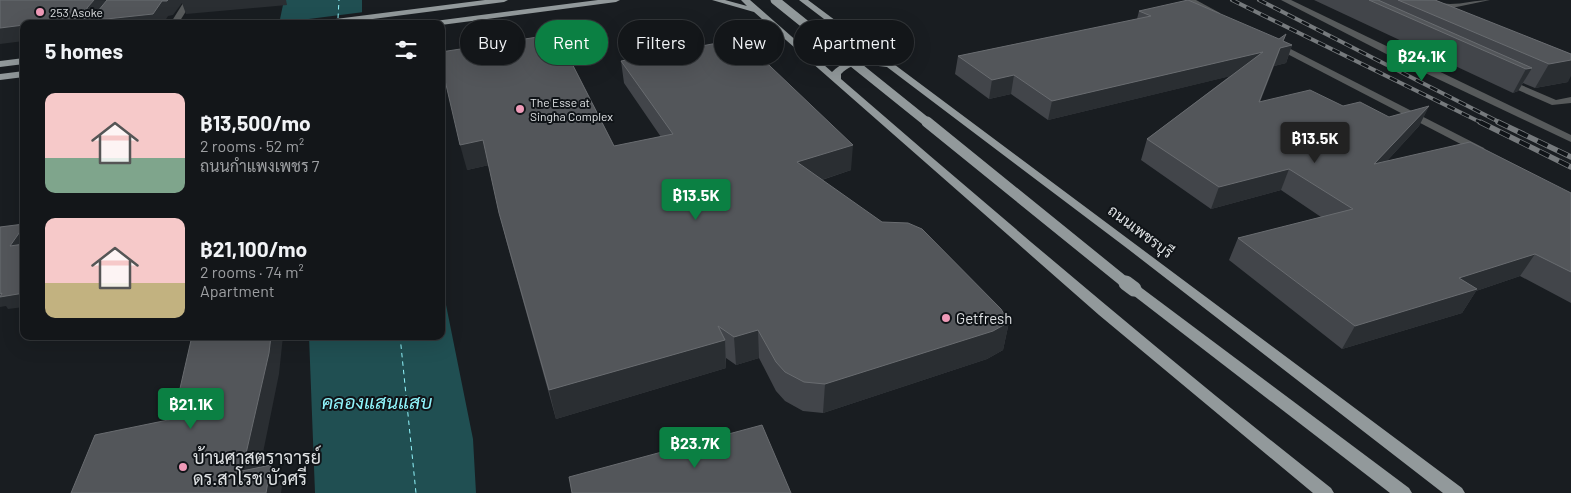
<!DOCTYPE html>
<meta charset="utf-8">
<style>
body{margin:0;font-family:Barlow,Sarabun,sans-serif;background:#1c1f22;color:#f1f3f6;height:100vh;display:flex;flex-direction:column;font-size:19px;white-space:nowrap}
*{box-sizing:border-box;margin:0}
p{font-size:16px;color:#9d9fa2}
.icon{flex:none;width:28px;height:28px;fill:none;stroke:currentColor;stroke-width:2;stroke-linecap:round;stroke-linejoin:round}
.map{position:relative;flex:1;overflow:hidden}
.drawer{position:absolute;left:20px;top:20px;width:425px;height:320px;display:flex;flex-direction:column;background:#131619;border-radius:10px;box-shadow:0 5px 20px #0002,0 0 0 1px #323538}
.drawer>*{flex:none}
.hud{position:absolute;left:460px;top:20px;width:475px;height:45px;display:flex;gap:10px}
.price{position:absolute;translate:-50% -42px;padding:0 11px;border-radius:5px;background:#0b8043;color:#fff;font-size:16px;line-height:32px;filter:drop-shadow(0 1px 2px #0008)}
.price::after{content:'';position:absolute;left:50%;top:30px;width:15px;height:11px;margin-left:-8px;background:inherit;clip-path:polygon(0 0,100% 0,50% 100%)}
.price.current{background:#222;color:#fff}
ul{padding:0;list-style:none}
li{display:flex;align-items:center;gap:15px;height:125px;padding:0 25px}
li span{display:grid;place-items:center;flex:none;width:140px;height:100px;border-radius:10px;color:#555}
li>.icon{margin-inline-start:auto}
span .icon{width:60px;height:60px;fill:#fffc;stroke-width:1}
li b{font-size:21px}
h2{display:flex;justify-content:space-between;align-items:center;height:60px;padding:0 25px;font-size:21px}
.chip{padding:0 18px;border-radius:22px;background:#131619;box-shadow:0 5px 20px #0002,0 0 0 1px #323538;font-size:18px;line-height:45px}
.chip.current{background:#0b8043;color:#fff}
.map>svg:first-child{display:block}
.water{fill:#204f52}
.pier{fill:#191d21}
.lines{fill:none;stroke-linecap:round;stroke-linejoin:round}
.ferry{stroke:#90f4fb;stroke-width:1;stroke-dasharray:4.5 4;stroke-linecap:butt}
.minor{fill:#575a5b;fill-rule:evenodd}
.major{fill:#92999b;fill-rule:evenodd}
.rail-far1-casing{stroke:#767a7d;stroke-width:4}
.rail-casing{stroke:#767a7d;stroke-width:5.5}
.rail-far1{stroke:#101418;stroke-width:2.5;stroke-dasharray:8;stroke-linecap:butt}
.rail{stroke:#101418;stroke-width:4;stroke-dasharray:11;stroke-linecap:butt}
.major-bridge-far2{stroke:#92999b;stroke-width:9}
.major-bridge-far1{stroke:#92999b;stroke-width:11}
.major-bridge{stroke:#92999b;stroke-width:15}
.wall{fill:#42454a}
.shaded-wall{fill:#2a2e32}
.building{fill:#53565a;stroke:#696c70}
.poi-dot{fill:#ef9ab8;stroke:#101418;stroke-width:2}
.labels{text-anchor:middle;dominant-baseline:central;stroke-width:4;stroke-linejoin:round;paint-order:stroke}
.far-poi-label{font-size:12px;fill:#dfe2e4;stroke:#101418;text-anchor:start}
.street-label{font-size:15px;fill:#dfe2e4;stroke:#101418}
.poi-label{font-size:15px;fill:#dfe2e4;stroke:#101418;text-anchor:start}
.near-poi-label{font-size:18px;fill:#dfe2e4;stroke:#101418;text-anchor:start}
.near-water-label{font-size:19px;font-style:italic;fill:#90f4fb;stroke:#101418}
</style>
<div class="map">
<svg width="1571" height="493" viewBox="0 0 1571 493">
<rect width="100%" height="100%" fill="#191d21"/>
<g class="water">
<polygon points="284,0 362,0 362,24 279,24"/>
<polygon points="441,280 473,439 476,493 315,493 309,336 441,336"/>
</g>
<polygon class="pier" points="364,12 364,24 276,24 277,23"/>
<g class="lines">
<g class="ferry">
<polyline points="338,18 339,0"/>
<polyline points="400,336 416,493"/>
</g>
<g class="minor">
<polygon points="185,0 193,0 178,24 170,24"/>
<polygon points="1186,0 1196,0 1220,13 1213,15"/>
<polygon points="1281,0 1291,0 1571,135 1571,142 1400,61"/>
<path d="M1426 0C1435 0 1443 4 1450 4 1463 4 1476 0 1490 0L1447 9Z"/>
<polygon points="1275,41 1484,148 1485,150 1480,153 1476,152 1272,46 1271,44"/>
<polygon points="1505,78 1556,100 1571,97 1571,103 1552,105 1502,83 1502,79"/>
</g>
<g class="major">
<polygon points="485,0 508,0 504,2 334,24 308,24 312,22"/>
<polygon points="598,0 620,0 616,2 441,25 423,24 427,22"/>
<path d="M712 0H725L747 6 741 0H750L832 72C844 59 862 58 878 60L799 0H808L1462 488 1465 493H1443L1128 249 887 67C871 66 854 60 841 74V79C1002 218 1163 356 1331 488L1334 493H1313L1099 315 754 12Z"/>
<polygon points="24,58 24,64 0,67 0,61"/>
<polygon points="24,71 24,77 0,80 0,74"/>
<polygon points="1134,285 1139,286 1409,488 1412,493 1390,493 1129,292 1127,289"/>
</g>
<g class="rail-far1-casing">
<g id="rail-far1">
<polyline points="1232,0 1482,123"/>
<polyline points="1259,0 1501,123"/>
</g>
</g>
<g class="rail-casing">
<g id="rail">
<polyline points="1480,122 1571,167"/>
<polyline points="1498,122 1571,157"/>
</g>
</g>
<use href="#rail-far1" class="rail-far1"/>
<use href="#rail" class="rail"/>
<polyline class="major-bridge-far2" points="775,0 928,123"/>
<polyline class="major-bridge-far1" points="927,122 1127,284"/>
<polyline class="major-bridge" points="1126,283 1134,289"/>
</g>
<g class="wall">
<polygon points="1314,0 1435,0 1571,54 1568,82 1535,88 1523,83 1518,91 1513,93"/>
<polygon points="1139,11 1283,41 1292,45 1286,63 1274,66 1260,102 1343,106 1389,117 1429,106 1419,126 1386,162 1571,193 1571,303 1520,276 1476,291 1462,313 1342,349 1229,260 1238,238 1321,217 1281,190 1211,209 1141,160 1147,139 1230,76 1048,120 1011,94 989,99 955,74 958,56 1137,19"/>
<polygon points="557,34 614,146 661,137 624,83 621,61 851,170 822,180 1009,322 1003,350 987,359 823,413 803,411 785,401 776,391 759,358 736,365 726,358 726,368 556,419 506,240 489,165 467,170"/>
</g>
<g class="shaded-wall">
<polygon points="94,0 162,1 168,0 286,0 287,5 186,14 182,3 173,15 168,16 163,24 36,24 87,11 87,8"/>
<polygon points="24,25 24,41 0,44 0,28"/>
<polygon points="1292,45 1286,63 1274,66 1281,47"/>
<polygon points="1263,52 1256,70 1048,120 1052,101"/>
<polygon points="1571,60 1571,76 1568,82 1535,88 1549,64"/>
<polygon points="1532,68 1518,91 1513,93 1526,69"/>
<polygon points="1014,75 1011,94 989,99 992,80"/>
<polygon points="1429,106 1419,126 1364,186 1374,164"/>
<polygon points="483,140 489,165 467,170 460,145"/>
<polygon points="853,145 851,170 797,188 797,162"/>
<polygon points="1289,169 1281,190 1211,209 1219,187"/>
<polygon points="24,226 24,249 10,246"/>
<polygon points="1535,254 1520,276 1476,291 1462,313 1342,349 1355,326 1459,278"/>
<polygon points="24,293 24,307 8,309 6,306 0,307 0,294"/>
<polygon points="1009,322 1003,350 987,359 823,413 825,384"/>
<polygon points="758,330 759,358 736,365 734,337"/>
<polygon points="271,336 283,336 279,374 255,492 242,471"/>
<polygon points="725,340 726,368 556,419 549,390"/>
<polygon points="271,465 282,486 281,493 266,493"/>
</g>
<g class="building">
<polygon points="0,0 94,0 87,8 87,11 98,11 107,0 168,0 167,1 162,1 153,14 97,20 100,17 36,24 24,24 24,25 0,28"/>
<polygon points="1188,0 1279,39 1286,34 1283,41 1292,45 1280,48 1259,102 1310,90 1343,106 1360,102 1389,117 1429,106 1374,164 1470,142 1571,193 1571,272 1535,254 1459,278 1477,289 1355,326 1238,238 1353,209 1289,169 1219,187 1147,139 1263,52 1052,101 1014,75 992,80 958,56 1151,16 1139,11"/>
<polygon points="1369,0 1378,0 1532,68 1526,69"/>
<polygon points="1398,0 1435,0 1571,54 1571,60 1549,64"/>
<polygon points="557,34 614,146 673,134 621,61 723,42 744,45 751,48 853,145 797,162 882,222 908,223 922,229 1001,309 1009,322 993,331 825,384 804,382 785,372 776,362 758,330 734,337 718,326 725,340 549,390 499,213 483,140 460,145 441,63 441,52"/>
<polygon points="24,224 24,226 10,246 24,244 24,293 0,297 2,293 0,294 0,227"/>
<polygon points="192,336 271,336 269,353 242,471 271,465 266,493 71,493 95,435 173,419"/>
<polygon points="762,425 791,493 572,493 569,477"/>
</g>
<g class="poi-dot">
<circle cx="40" cy="12" r="5"/>
<circle cx="520" cy="109" r="5"/>
<circle cx="946" cy="318" r="5"/>
<circle cx="183" cy="467" r="5"/>
</g>
<g class="labels">
<g class="far-poi-label">
<text x="50" y="12">253 Asoke</text>
<text x="530" y="102">The Esse at<tspan x="530" dy="14">Singha Complex</tspan></text>
</g>
<g class="street-label">
<text transform="translate(1141 231) rotate(37)">ถนนเพชรบุรี</text>
</g>
<g class="poi-label">
<text x="956" y="318">Getfresh</text>
</g>
<g class="near-poi-label">
<text x="193" y="457">บ้านศาสตราจารย์<tspan x="193" dy="21">ดร.สาโรช บัวศรี</tspan></text>
</g>
<g class="near-water-label">
<text x="377" y="401">คลองแสนแสบ</text>
</g>
</g>
</svg>
<b class="price" style="left:1422px;top:82px">฿24.1K</b>
<b class="price current" style="left:1315px;top:164px">฿13.5K</b>
<b class="price" style="left:696px;top:221px">฿13.5K</b>
<b class="price" style="left:191px;top:430px">฿21.1K</b>
<b class="price" style="left:695px;top:469px">฿23.7K</b>
<div class="hud">
<a class="chip">Buy</a>
<a class="chip current">Rent</a>
<a class="chip">Filters</a>
<a class="chip">New</a>
<a class="chip">Apartment</a>
</div>
<section class="drawer">
<h2>5 homes<svg class="icon" aria-label="filters" viewBox="0 0 24 24"><path d="M4 7h16M4 17h16"/><circle cx="9" cy="7" r="2"/><circle cx="15" cy="17" r="2"/></svg></h2>
<ul>
<li><span style="background:linear-gradient(#f6c9c9 65%,#7fa58c 0)"><svg class="icon" aria-label="home" viewBox="0 0 24 24"><path d="M3 11l9-7 9 7M6 9v11h12V9"/></svg></span><div><b>฿13,500/mo</b><p>2 rooms · 52 m²</p><p>ถนนกำแพงเพชร 7</p></div></li>
<li><span style="background:linear-gradient(#f6c9c9 65%,#c2b280 0)"><svg class="icon" aria-label="home" viewBox="0 0 24 24"><path d="M3 11l9-7 9 7M6 9v11h12V9"/></svg></span><div><b>฿21,100/mo</b><p>2 rooms · 74 m²</p><p>Apartment</p></div></li>
</ul>
</section>
</div>
